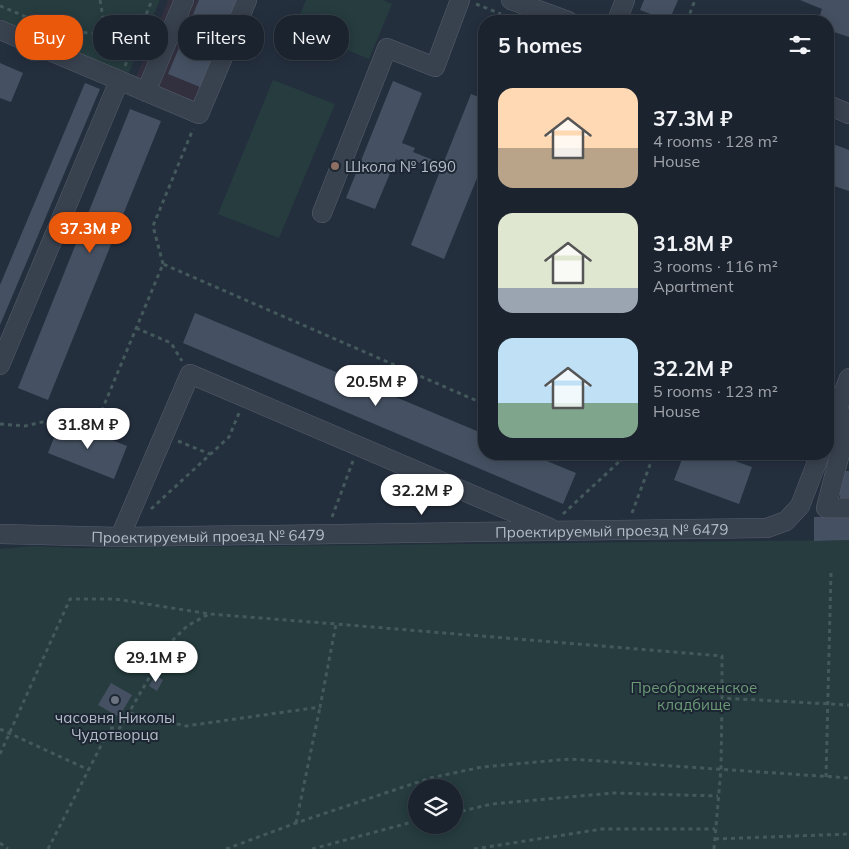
<!DOCTYPE html>
<meta charset="utf-8">
<style>
body{margin:0;font-family:Mulish,sans-serif;background:#242b36;color:#f1f3f6;height:100vh;display:flex;flex-direction:column;font-size:19px;white-space:nowrap}
*{box-sizing:border-box;margin:0}
p{font-size:16px;color:#a0a4aa}
.icon{flex:none;width:28px;height:28px;fill:none;stroke:currentColor;stroke-width:2;stroke-linecap:round;stroke-linejoin:round}
.map{position:relative;flex:1;overflow:hidden}
.sheet{position:absolute;left:478px;top:15px;width:356px;height:445px;display:flex;flex-direction:column;background:#1b232e;border-radius:20px;box-shadow:0 2px 12px #0003,0 0 0 1px #39404a}
.sheet>*{flex:none}
.banner{position:absolute;left:15px;top:15px;width:388px;height:45px;display:flex;gap:10px}
.controls{position:absolute;left:408px;top:779px;display:grid;gap:10px}
.controls a{display:grid;place-items:center;width:55px;height:55px;border-radius:50%;background:#1b232e;box-shadow:0 2px 12px #0003,0 0 0 1px #39404a;font-size:25px}
.price{position:absolute;translate:-50% -42px;padding:0 11px;border-radius:18px;background:#fff;color:#222;font-size:16px;line-height:32px;filter:drop-shadow(0 1px 2px #0008)}
.price::after{content:'';position:absolute;left:50%;top:30px;width:15px;height:11px;margin-left:-8px;background:inherit;clip-path:polygon(0 0,100% 0,50% 100%)}
.price.selected{background:#ea580c;color:#fff}
ul{padding:0;list-style:none}
li{display:flex;align-items:center;gap:15px;height:125px;padding:0 20px}
li span{display:grid;place-items:center;flex:none;width:140px;height:100px;border-radius:15px;color:#555}
li>.icon{margin-inline-start:auto}
span .icon{width:60px;height:60px;fill:#fffc;stroke-width:1}
li b{font-size:21px}
h2{display:flex;justify-content:space-between;align-items:center;height:60px;padding:0 20px;font-size:21px}
.pill{padding:0 18px;border-radius:20px;background:#1b232e;box-shadow:0 2px 12px #0003,0 0 0 1px #39404a;font-size:18px;line-height:45px}
.pill.selected{background:#ea580c;color:#fff}
.map>svg:first-child{display:block}
.medical{fill:#32303f}
.green{fill:#263c3f;fill-rule:evenodd}
.building{fill:#455162}
.lines{fill:none;stroke-linecap:round;stroke-linejoin:round}
.minor-casing{stroke:#565f6c;stroke-width:20}
.path{stroke:#44595c;stroke-width:3;stroke-dasharray:4 4;stroke-linecap:butt}
.minor{stroke:#38414e;stroke-width:19}
.education-dot{fill:#8d6e63;stroke:#1d2633;stroke-width:2}
.worship-dot{fill:#6b7280;stroke:#1d2633;stroke-width:2}
.labels{text-anchor:middle;dominant-baseline:central;stroke-width:4;stroke-linejoin:round;paint-order:stroke}
.poi-label{font-size:15px;fill:#b4bcc9;stroke:#1d2633;text-anchor:start}
.street-label{font-size:15px;fill:#b4bcc9;stroke:#1d2633}
.park-label{font-size:15px;fill:#6b9a76;stroke:#1d2633}
</style>
<div class="map">
<svg width="849" height="849" viewBox="0 0 849 849">
<rect width="100%" height="100%" fill="#242f3e"/>
<polygon class="medical" points="168,0 257,0 210,113 134,82"/>
<g class="green">
<polygon points="0,0 160,0 128,75 0,19"/>
<polygon points="306,0 383,0 392,4 369,59 294,28"/>
<polygon points="273,80 335,104 279,238 218,214"/>
<path d="M849 540V849H0V549L33 546 82 548ZM416 788H454V825H416Z"/>
</g>
<g class="building">
<polygon points="199,0 237,0 200,87 168,74"/>
<polygon points="644,0 678,0 669,21 640,10"/>
<polygon points="800,0 849,0 849,37 828,30 828,21 818,21 822,9"/>
<polygon points="0,63 23,73 11,102 0,98"/>
<polygon points="393,81 422,93 402,143 415,148 413,152 443,164 471,94 484,99 484,161 444,259 411,245 440,171 410,159 408,164 396,159 375,209 346,198"/>
<polygon points="85,83 100,89 0,325 0,285"/>
<polygon points="130,109 161,121 48,400 18,388"/>
<polygon points="828,142 849,150 849,191 828,184"/>
<polygon points="195,313 484,434 484,454 530,454 576,473 563,504 183,343"/>
<polygon points="61,420 127,446 114,479 48,453"/>
<polygon points="684,454 715,454 752,467 739,504 674,480"/>
<rect x="840" y="471" width="9" height="31"/>
<polygon points="849,516 849,540 814,541 814,517"/>
<polygon points="155,675 163,680 157,691 149,686"/>
<polygon points="111,683 132,695 119,717 98,705"/>
</g>
<g class="lines">
<g class="minor-casing">
<g id="minor">
<polyline points="511,0 568,21"/>
<polyline points="617,21 625,0"/>
<polyline points="0,30 199,114 247,0"/>
<polyline points="146,92 184,0"/>
<polyline points="828,105 849,114"/>
<polyline points="322,213 387,48 435,67 460,0"/>
<polyline points="0,365 119,81"/>
<polyline points="849,418 826,508 849,508"/>
<polyline points="828,434 849,378"/>
<path id="s1" d="M0 534 120 537 767 528 786 521 800 506 820 454"/>
<polyline points="120,537 190,374 550,528"/>
</g>
</g>
<g class="path">
<polyline points="100,0 106,35 113,59"/>
<polyline points="476,4 501,14"/>
<path d="M0 6C18 13 36 22 54 27 85 35 118 33 148 47"/>
<polyline points="687,21 695,0"/>
<polyline points="125,66 152,0"/>
<polyline points="163,264 153,226 193,129"/>
<polyline points="136,328 171,343 182,361"/>
<polyline points="0,424 25,426 77,414 97,422 163,264 484,404"/>
<polyline points="178,441 210,454"/>
<polyline points="606,454 621,460 630,454"/>
<polyline points="787,454 801,459"/>
<polyline points="151,509 229,437 239,413"/>
<polyline points="632,513 654,454"/>
<polyline points="563,514 621,460"/>
<polyline points="332,517 353,461"/>
<polyline points="130,713 186,726 320,707 336,624 722,656 722,698 849,705"/>
<polyline points="0,729 89,770"/>
<polyline points="0,754 70,599 115,599 210,614 336,624"/>
<polyline points="826,777 831,572"/>
<polyline points="454,813 492,804 613,793 718,796"/>
<polyline points="296,823 320,707"/>
<polyline points="715,839 849,834"/>
<polyline points="0,843 8,849"/>
<polyline points="48,849 110,728 120,728 168,645 187,626 209,614"/>
<polyline points="226,849 296,823 430,778 482,767 570,759 849,778"/>
<polyline points="312,849 416,821"/>
<polyline points="474,849 602,829 715,829"/>
<polyline points="714,849 721,769 722,698"/>
</g>
<use href="#minor" class="minor"/>
</g>
<circle class="education-dot" cx="335" cy="166" r="5"/>
<circle class="worship-dot" cx="115" cy="700" r="5"/>
<g class="labels">
<g class="poi-label">
<text x="345" y="166">Школа № 1690</text>
<text x="115" y="717" text-anchor="middle">часовня Николы<tspan x="115" dy="17">Чудотворца</tspan></text>
</g>
<g class="street-label">
<text stroke="none"><textPath href="#s1" startOffset="612">Проектируемый проезд № 6479</textPath></text>
<text stroke="none"><textPath href="#s1" startOffset="208">Проектируемый проезд № 6479</textPath></text>
</g>
<g class="park-label">
<text x="694" y="687">Преображенское<tspan x="694" dy="17">кладбище</tspan></text>
</g>
</g>
</svg>
<div class="controls">
<a><svg class="icon" aria-label="layers" viewBox="0 0 24 24"><path d="M12 4l9 5-9 5-9-5zM3 14l9 5 9-5"/></svg></a>
</div>
<b class="price selected" style="left:90px;top:254px">37.3M ₽</b>
<b class="price" style="left:376px;top:407px">20.5M ₽</b>
<b class="price" style="left:88px;top:450px">31.8M ₽</b>
<b class="price" style="left:422px;top:516px">32.2M ₽</b>
<b class="price" style="left:156px;top:683px">29.1M ₽</b>
<div class="banner">
<a class="pill selected">Buy</a>
<a class="pill">Rent</a>
<a class="pill">Filters</a>
<a class="pill">New</a>
</div>
<section class="sheet">
<h2>5 homes<svg class="icon" aria-label="filters" viewBox="0 0 24 24"><path d="M4 7h16M4 17h16"/><circle cx="9" cy="7" r="2"/><circle cx="15" cy="17" r="2"/></svg></h2>
<ul>
<li><span style="background:linear-gradient(#ffd9b3 60%,#b9a48a 0)"><svg class="icon" aria-label="home" viewBox="0 0 24 24"><path d="M3 11l9-7 9 7M6 9v11h12V9"/></svg></span><div><b>37.3M ₽</b><p>4 rooms · 128 m²</p><p>House</p></div></li>
<li><span style="background:linear-gradient(#dfe7d0 75%,#9aa5b1 0)"><svg class="icon" aria-label="home" viewBox="0 0 24 24"><path d="M3 11l9-7 9 7M6 9v11h12V9"/></svg></span><div><b>31.8M ₽</b><p>3 rooms · 116 m²</p><p>Apartment</p></div></li>
<li><span style="background:linear-gradient(#bfe0f5 65%,#7fa58c 0)"><svg class="icon" aria-label="home" viewBox="0 0 24 24"><path d="M3 11l9-7 9 7M6 9v11h12V9"/></svg></span><div><b>32.2M ₽</b><p>5 rooms · 123 m²</p><p>House</p></div></li>
</ul>
</section>
</div>
